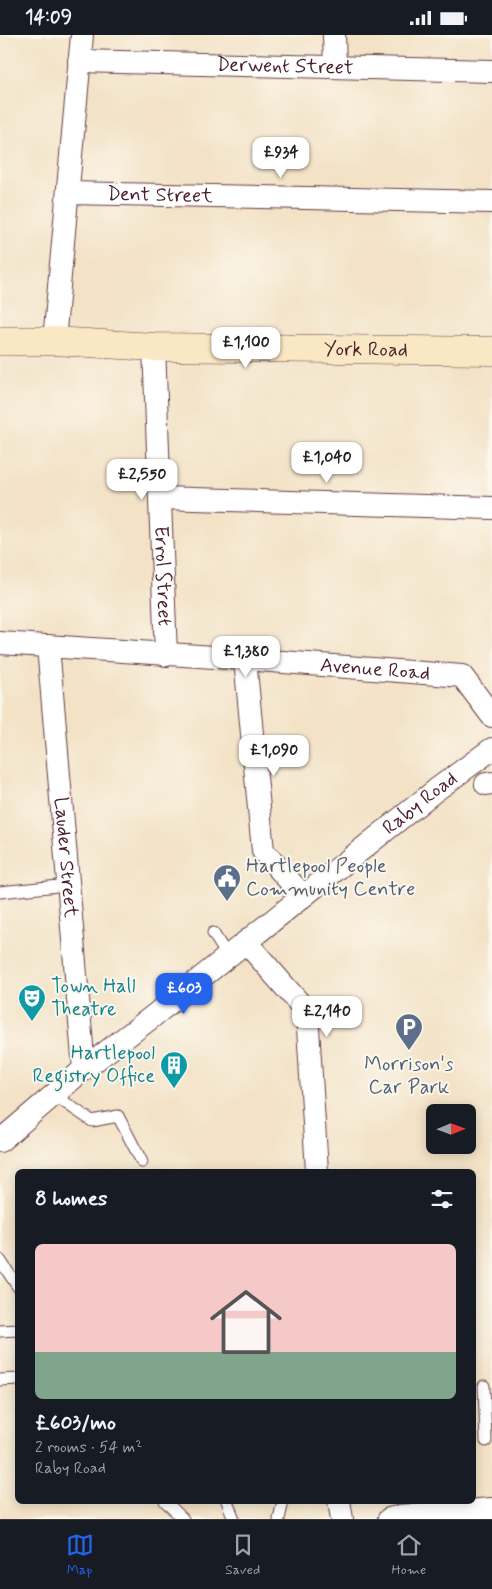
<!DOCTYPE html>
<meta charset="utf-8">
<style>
body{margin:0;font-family:Mynerve,sans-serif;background:#242831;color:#f1f3f6;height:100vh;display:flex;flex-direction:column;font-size:19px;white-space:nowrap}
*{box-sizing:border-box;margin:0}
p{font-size:16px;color:#9ea1a6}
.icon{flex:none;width:28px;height:28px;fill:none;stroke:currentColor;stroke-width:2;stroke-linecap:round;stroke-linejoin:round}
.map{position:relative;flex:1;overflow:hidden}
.details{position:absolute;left:15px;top:1134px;width:461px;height:335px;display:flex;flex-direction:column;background:#171b24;border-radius:8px;box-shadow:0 2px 12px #0003}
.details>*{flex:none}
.needle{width:32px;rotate:89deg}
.fabs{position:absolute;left:426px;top:1069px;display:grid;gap:10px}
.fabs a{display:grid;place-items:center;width:50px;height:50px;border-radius:8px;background:#171b24;box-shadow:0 2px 12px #0003;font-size:25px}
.price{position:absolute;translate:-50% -42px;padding:0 11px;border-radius:10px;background:#fff;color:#222;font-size:16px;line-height:32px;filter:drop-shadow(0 1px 2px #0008)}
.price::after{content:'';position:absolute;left:50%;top:30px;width:15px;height:11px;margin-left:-8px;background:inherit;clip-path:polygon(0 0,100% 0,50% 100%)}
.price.selected{background:#2563eb;color:#fff}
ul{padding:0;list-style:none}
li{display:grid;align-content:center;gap:10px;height:265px;padding:0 20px}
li+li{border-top:1px solid #363941}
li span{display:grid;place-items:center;height:155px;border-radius:8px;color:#555}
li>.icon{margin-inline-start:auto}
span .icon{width:90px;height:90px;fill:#fffc;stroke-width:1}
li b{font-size:21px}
h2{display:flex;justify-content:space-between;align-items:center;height:60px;padding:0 20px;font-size:21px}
.status{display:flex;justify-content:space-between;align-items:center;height:35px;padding:0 25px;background:#171b24;direction:ltr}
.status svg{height:14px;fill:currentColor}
.tabs{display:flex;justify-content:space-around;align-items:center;height:70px;border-top:1px solid #363941;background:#171b24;font-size:14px;color:#9ea1a6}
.tabs a{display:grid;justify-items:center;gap:2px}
.tabs .selected{color:#2563eb}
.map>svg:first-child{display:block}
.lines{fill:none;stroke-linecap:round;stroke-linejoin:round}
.service-casing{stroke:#633c42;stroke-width:13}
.minor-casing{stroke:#633c42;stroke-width:24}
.secondary-casing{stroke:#633c42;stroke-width:29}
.service{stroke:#fff;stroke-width:11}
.minor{stroke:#fff;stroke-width:22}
.secondary{stroke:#fae7c3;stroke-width:28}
.labels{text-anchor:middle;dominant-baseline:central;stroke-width:4;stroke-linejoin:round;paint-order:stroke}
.street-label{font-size:20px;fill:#4a1f2b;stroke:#fbf7ec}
.service-label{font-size:20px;fill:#4e5e75;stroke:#fbf7ec;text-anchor:start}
.culture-label{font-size:20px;fill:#0d838f;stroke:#fbf7ec;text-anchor:start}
</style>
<div class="status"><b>14:09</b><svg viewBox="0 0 49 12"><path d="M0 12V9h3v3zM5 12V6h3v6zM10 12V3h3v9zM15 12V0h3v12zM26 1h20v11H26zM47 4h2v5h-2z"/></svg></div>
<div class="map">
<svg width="492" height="1484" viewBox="0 0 492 1484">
<rect width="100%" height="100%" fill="#fbf7ec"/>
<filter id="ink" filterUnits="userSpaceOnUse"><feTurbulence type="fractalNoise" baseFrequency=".02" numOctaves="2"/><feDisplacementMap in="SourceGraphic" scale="10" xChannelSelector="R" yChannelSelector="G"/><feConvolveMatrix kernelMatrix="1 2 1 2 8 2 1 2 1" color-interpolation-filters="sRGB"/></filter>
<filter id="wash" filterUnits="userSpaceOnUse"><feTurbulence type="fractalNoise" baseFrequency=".0096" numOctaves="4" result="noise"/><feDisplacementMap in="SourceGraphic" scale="20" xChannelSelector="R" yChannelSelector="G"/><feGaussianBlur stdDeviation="1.12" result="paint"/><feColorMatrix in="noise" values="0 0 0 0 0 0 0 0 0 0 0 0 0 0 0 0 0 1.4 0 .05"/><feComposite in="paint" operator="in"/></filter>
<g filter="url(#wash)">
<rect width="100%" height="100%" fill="#f3e2c6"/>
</g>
<g filter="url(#ink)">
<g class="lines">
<g class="service-casing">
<g id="service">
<polyline points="0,857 68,850"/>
<polyline points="213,898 228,922"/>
<polyline points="54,1060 92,1086 118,1081 142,1127"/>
<polyline points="0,1225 18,1252"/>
<polyline points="0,1296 18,1295"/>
<polyline points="0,1345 18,1344"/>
<polyline points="484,1351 486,1406"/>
<polyline points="165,1466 183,1484"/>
<polyline points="227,1466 234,1484"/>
<polyline points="279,1484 283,1466"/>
</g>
</g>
<g class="minor-casing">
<g id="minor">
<polyline points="334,0 335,32"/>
<path id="s1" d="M79 26 492 36"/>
<path id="s2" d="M68 158 492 167"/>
<polyline points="54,306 82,0"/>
<path id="s3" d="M154 312 166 620"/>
<polyline points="160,463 492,473"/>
<path id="s4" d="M0 608 245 624 462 641 492 681"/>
<path id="s5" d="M48 611 84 1034"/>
<polyline points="245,624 263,816 303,861"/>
<polyline points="486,749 492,748"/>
<polyline points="246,907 307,977 317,1136"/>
<path id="s6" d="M0 1106 84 1034 152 982 436 755 492 714"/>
<polyline points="339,1466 342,1484"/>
<polyline points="389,1484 400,1481 492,1474"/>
</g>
</g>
<g class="secondary-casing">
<g id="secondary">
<path id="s7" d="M0 306H54L154 312 492 316"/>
</g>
</g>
<use href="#service" class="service"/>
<use href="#minor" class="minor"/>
<use href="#secondary" class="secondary"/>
</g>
</g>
<defs>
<g id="civic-pin" transform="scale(1.4375)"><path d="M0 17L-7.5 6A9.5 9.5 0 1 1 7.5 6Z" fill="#5c6f8a" stroke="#fbf7ec"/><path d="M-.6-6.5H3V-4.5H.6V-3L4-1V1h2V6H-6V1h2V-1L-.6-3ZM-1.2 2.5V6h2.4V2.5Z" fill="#fff"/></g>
<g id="theatre-pin" transform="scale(1.4375)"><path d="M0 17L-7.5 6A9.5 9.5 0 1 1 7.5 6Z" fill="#0f9aa8" stroke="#fbf7ec"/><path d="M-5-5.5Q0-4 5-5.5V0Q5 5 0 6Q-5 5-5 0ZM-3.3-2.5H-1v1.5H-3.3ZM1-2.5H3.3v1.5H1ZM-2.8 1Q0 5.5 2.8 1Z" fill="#fff"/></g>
<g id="parking-pin" transform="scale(1.4375)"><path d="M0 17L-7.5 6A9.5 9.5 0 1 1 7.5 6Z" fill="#5c6f8a" stroke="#fbf7ec"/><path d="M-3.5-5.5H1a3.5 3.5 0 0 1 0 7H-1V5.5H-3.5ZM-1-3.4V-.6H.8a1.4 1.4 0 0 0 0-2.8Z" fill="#fff"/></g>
<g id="building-pin" transform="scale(1.4375)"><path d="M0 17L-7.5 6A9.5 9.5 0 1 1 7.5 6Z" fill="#0f9aa8" stroke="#fbf7ec"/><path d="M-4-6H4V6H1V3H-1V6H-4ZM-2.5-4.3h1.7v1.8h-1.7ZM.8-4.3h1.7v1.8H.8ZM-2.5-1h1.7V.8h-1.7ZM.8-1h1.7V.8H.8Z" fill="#fff"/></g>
</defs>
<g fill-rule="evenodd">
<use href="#civic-pin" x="227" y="843"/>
<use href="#theatre-pin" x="32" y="963"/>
<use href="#parking-pin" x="409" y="992"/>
<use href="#building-pin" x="174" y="1030"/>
</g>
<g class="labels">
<g class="street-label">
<text stroke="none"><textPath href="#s1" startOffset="206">Derwent Street</textPath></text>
<text stroke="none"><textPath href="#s2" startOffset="92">Dent Street</textPath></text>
<text stroke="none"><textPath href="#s7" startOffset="366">York Road</textPath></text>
<text stroke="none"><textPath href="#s3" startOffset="229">Errol Street</textPath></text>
<text stroke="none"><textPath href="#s4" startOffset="376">Avenue Road</textPath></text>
<text stroke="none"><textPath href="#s6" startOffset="539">Raby Road</textPath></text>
<text stroke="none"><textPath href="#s5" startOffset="212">Lauder Street</textPath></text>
</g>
<g class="service-label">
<text x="246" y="831">Hartlepool People<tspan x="246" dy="23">Community Centre</tspan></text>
<text x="409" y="1029" text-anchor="middle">Morrison's<tspan x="409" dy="23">Car Park</tspan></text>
</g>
<g class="culture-label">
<text x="51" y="951">Town Hall<tspan x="51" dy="23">Theatre</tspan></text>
<text x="155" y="1018" text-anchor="end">Hartlepool<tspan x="155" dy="23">Registry Office</tspan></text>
</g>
</g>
</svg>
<div class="fabs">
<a><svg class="needle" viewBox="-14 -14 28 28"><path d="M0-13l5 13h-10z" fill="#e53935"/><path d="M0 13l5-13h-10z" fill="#9ea1a6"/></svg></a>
</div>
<b class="price" style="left:281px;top:144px">£934</b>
<b class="price" style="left:246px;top:334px">£1,100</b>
<b class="price" style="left:327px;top:449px">£1,040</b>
<b class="price" style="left:142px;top:466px">£2,550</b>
<b class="price" style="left:246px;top:643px">£1,380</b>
<b class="price" style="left:274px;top:742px">£1,090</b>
<b class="price selected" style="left:184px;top:980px">£603</b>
<b class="price" style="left:327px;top:1003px">£2,140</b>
<section class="details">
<h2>8 homes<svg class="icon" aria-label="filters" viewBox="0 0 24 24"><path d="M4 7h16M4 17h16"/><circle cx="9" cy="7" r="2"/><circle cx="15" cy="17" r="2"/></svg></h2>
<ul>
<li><span style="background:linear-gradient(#f6c9c9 70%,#7fa58c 0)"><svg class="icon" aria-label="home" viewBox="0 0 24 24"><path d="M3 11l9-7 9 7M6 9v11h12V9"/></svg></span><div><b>£603/mo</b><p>2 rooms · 54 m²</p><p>Raby Road</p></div></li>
</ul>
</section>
</div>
<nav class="tabs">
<a class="selected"><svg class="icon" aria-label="map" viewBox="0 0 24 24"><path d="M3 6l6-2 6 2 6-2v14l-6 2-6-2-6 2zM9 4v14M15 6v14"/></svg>Map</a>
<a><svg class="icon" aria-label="saved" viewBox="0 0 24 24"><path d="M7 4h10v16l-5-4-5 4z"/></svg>Saved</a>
<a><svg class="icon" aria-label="home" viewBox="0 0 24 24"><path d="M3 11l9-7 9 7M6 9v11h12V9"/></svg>Home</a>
</nav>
